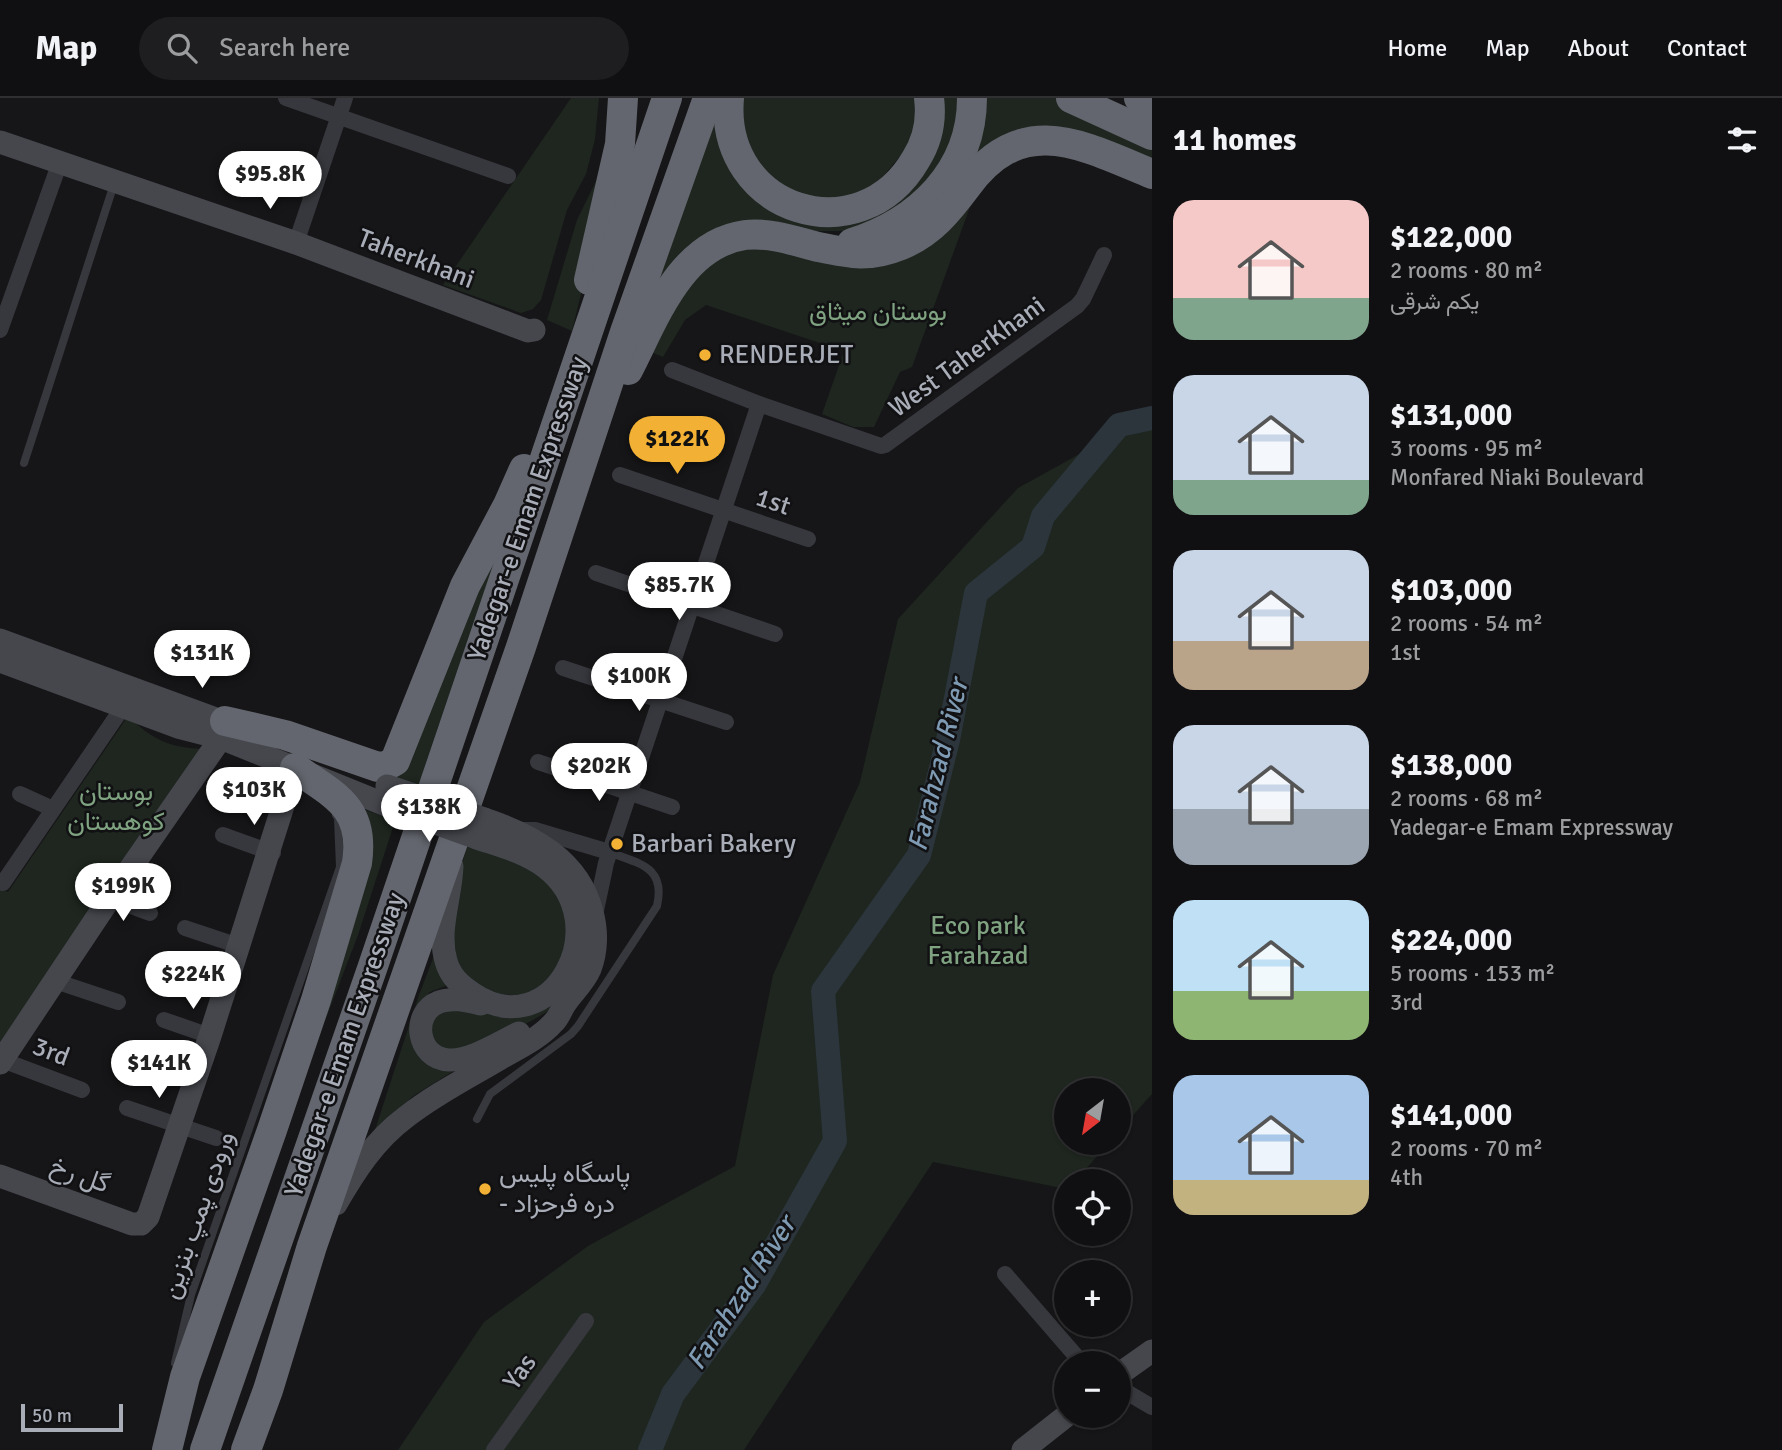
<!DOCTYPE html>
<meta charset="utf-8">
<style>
body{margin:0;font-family:Signika,Vazirmatn,sans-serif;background:#1e1e20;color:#f1f3f6;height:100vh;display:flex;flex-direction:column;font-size:26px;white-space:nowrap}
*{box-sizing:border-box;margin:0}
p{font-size:23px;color:#9c9d9f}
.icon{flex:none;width:38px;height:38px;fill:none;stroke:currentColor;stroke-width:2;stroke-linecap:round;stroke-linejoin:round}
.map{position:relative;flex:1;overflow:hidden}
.panel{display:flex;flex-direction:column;background:#101012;width:630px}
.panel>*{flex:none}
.needle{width:46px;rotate:211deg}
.tools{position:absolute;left:1054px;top:980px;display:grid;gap:14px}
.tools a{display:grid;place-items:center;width:77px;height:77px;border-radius:50%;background:#101012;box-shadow:0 2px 5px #0004,0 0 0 2px #303032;font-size:35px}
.scale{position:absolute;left:21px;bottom:18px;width:102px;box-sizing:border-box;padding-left:7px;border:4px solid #a8adb8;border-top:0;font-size:19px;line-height:24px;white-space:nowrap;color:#a8adb8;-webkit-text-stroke:5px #111113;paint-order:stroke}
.price{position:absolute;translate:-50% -60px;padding:0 16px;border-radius:24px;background:#fff;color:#222;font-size:23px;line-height:46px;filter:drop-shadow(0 2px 4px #0008)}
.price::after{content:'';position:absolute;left:50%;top:42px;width:21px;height:16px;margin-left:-10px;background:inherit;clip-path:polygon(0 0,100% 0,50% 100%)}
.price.active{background:#f2b134;color:#111}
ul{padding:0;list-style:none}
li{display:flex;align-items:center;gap:21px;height:175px;padding:0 21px}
li span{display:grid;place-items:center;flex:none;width:196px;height:140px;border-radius:21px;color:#555}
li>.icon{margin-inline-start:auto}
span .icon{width:84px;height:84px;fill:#fffc;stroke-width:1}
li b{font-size:30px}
h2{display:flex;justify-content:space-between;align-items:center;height:84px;padding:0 21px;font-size:30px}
header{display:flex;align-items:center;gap:42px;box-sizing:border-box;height:98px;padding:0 35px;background:#101012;border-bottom:2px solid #303032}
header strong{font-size:33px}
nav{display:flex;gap:38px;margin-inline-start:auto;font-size:24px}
.search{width:490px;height:63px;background:#1e1e20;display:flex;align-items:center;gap:18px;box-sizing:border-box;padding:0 24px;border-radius:38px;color:#9c9d9f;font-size:26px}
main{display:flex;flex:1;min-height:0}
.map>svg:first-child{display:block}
.green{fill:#1e261f}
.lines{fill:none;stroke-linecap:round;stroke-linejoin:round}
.river{stroke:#2c353c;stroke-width:24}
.lane{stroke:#37383d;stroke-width:8}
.street{stroke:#37383d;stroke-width:16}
.secondary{stroke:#45474d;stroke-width:23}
.highway{stroke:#63666e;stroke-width:30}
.secondary-bridge{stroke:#45474d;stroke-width:23}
.poi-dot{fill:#f2b134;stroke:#111113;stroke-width:2.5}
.labels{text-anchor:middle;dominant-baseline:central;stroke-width:5;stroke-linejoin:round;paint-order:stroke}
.street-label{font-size:26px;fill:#a8adb8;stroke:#111113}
.park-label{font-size:26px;fill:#7fa381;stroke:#111113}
.poi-label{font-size:26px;fill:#a8adb8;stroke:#111113;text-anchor:start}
.water-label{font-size:28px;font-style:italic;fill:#7f9bb3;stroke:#111113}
</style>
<header>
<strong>Map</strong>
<div class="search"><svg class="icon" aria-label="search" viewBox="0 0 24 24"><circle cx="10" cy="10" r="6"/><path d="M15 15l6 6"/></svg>Search here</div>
<nav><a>Home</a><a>Map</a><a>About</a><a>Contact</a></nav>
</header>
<main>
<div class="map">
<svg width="1152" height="1352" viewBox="0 0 1152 1352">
<rect width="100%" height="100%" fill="#161618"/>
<g class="green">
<polygon points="571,0 599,0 595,41 586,76 567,112 541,202 533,211 521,215 443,187"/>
<polygon points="717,0 754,90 871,112 938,0 966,0 953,50 902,112 844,133 815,133 772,126 648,205"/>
<polygon points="736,0 922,0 922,32 865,100 813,107 750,65"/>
<path d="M981 0H1058L1152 43V62C1119 47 1087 31 1051 28L902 130Z"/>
<polygon points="599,77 587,171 572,233 547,222 577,122"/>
<polygon points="979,84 912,269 900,274 874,329 853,329 822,316 844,253 706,207 685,222 663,259 648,253 697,174 745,145 819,159"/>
<polygon points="1152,316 1152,996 1118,1034 1118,992 1066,992 1066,1045 1109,1045 1075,1083 1066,1083 1066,1091 933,1064 744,1352 398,1352 484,1224 588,1148 735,1068 773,877 860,684 898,521 1018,390"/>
<polygon points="519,393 426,664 418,694 383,674"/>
<path d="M128 618C152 642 171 650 205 651L0 952V791L8 794Z"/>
<polygon points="363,711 395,723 358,837 325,923 346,833"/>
<path d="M467 748C501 760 546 768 564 804 568 812 565 852 565 864L530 898 482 895 449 856 455 793Z"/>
<polygon points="434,858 448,887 430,894 418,908 439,971 452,974 413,998 374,1035 419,897"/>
<path d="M551 901 556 908C520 932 487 943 447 958L426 934 437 911Z"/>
</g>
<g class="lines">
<polyline class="river" points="650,1352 673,1296 754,1187 835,1043 823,893 919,757 948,642 976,495 1033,449 1043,418 1119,327 1152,320"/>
<g class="lane">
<polyline points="24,365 114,86"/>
<path d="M477 1021 490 996 571 936 578 928 657 808C666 768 639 766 609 754"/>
<polyline points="175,1265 191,1197 340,769 338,720 336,717"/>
</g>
<g class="street">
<polyline points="286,0 508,78"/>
<polyline points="296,145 345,0"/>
<polyline points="0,232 60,64"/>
<polyline points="672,272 759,306 881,348 885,347 1077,208 1083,201 1104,157"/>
<polyline points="620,377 808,441"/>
<polyline points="596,475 775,536"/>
<polyline points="563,570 726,624"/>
<polyline points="538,664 672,709"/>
<polyline points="20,696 53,711"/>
<polyline points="521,732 535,732 609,754"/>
<polyline points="223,737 273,755"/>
<polyline points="3,785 123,609"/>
<polyline points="110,800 150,815"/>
<polyline points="595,817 606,765 759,306"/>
<polyline points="185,830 239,848"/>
<polyline points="55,883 118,904"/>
<polyline points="164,922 210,938"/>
<polyline points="2,962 82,992"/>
<polyline points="127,1010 216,1040"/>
<polyline points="1005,1176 1082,1265"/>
<polyline points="1118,1289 1152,1309"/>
<polyline points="494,1352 586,1223"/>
</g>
<g class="secondary">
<polyline points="0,44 296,145 528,233 534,232"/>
<polyline points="0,542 238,629"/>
<polyline points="0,563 178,629 221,640 396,711"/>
<path d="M452 768C451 800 437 832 446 863 450 878 460 887 472 895 552 950 619 825 545 769 525 754 501 748 477 740"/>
<path d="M481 906C468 903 452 899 439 904 410 915 417 961 449 962 471 963 498 945 519 935"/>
<polyline points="0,965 110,800 221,640"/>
<polyline points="0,1078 132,1126 141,1126 148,1119 210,938 295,670"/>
<path d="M336 1106C355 1073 375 1042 406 1019 435 996 469 979 501 960 519 950 540 940 554 924 559 919 561 912 565 906 573 894 584 885 590 871 597 853 597 832 592 814 579 762 532 737 484 721"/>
<polyline points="1118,1277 1152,1253"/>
<polyline points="1023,1352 1066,1318"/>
</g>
<g class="highway">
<path d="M729 0C719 113 860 158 916 61 928 42 932 23 929 0"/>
<polyline points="1071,0 1152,37"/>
<polyline points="1139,0 1152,6"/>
<path d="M852 145C918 124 972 74 972 0"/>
<polyline points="589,182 620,46 623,0"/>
<path d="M628 272C654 222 680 146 745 137 769 134 795 143 818 149 851 156 869 160 901 147 931 135 949 112 967 88 1022 13 1082 47 1152 76"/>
<polyline points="225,623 285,637 378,669 386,668 395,663 465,488 508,407 524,371"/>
<path d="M167 1352 185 1279 272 1032 316 902 357 765C365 710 336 698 295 670"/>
<polyline points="205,1352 373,868 667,0"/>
<polyline points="246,1352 268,1292 312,1148 521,549 625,234 708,0"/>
</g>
<g class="secondary-bridge">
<polyline points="387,688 484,721"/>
<polyline points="396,711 477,740"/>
</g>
</g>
<g class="poi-dot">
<circle cx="705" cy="257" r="7"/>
<circle cx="617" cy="746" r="7"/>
<circle cx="485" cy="1091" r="7"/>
</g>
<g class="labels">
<g class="street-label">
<text transform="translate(416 161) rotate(21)">Taherkhani</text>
<text transform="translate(967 259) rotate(-36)">West TaherKhani</text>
<text transform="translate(773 404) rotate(18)">1st</text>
<text transform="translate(528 411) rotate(-71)">Yadegar-e Emam Expressway</text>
<text transform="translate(345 947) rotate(-71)">Yadegar-e Emam Expressway</text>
<text transform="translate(51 954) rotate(21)">3rd</text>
<text transform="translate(80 1077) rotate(20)">گل رخ</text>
<text transform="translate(198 1117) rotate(-71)">ورودی پمپ بنزین</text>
<text transform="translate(520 1274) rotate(-55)">Yas</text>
</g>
<g class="park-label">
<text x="878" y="214">بوستان میثاق</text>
<text x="116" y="694">بوستان<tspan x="116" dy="30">کوهستان</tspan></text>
<text x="978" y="828">Eco park<tspan x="978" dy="30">Farahzad</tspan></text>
</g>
<g class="poi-label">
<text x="719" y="257">RENDERJET</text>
<text x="631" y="746">Barbari Bakery</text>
<text x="499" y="1076">پاسگاه پلیس<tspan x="499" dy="30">- دره فرحزاد</tspan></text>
</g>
<g class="water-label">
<text transform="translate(938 667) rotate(-76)">Farahzad River</text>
<text transform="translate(741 1195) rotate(-57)">Farahzad River</text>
</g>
</g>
</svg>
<div class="tools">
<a><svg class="needle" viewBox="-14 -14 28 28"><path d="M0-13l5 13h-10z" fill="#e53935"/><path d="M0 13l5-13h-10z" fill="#9c9d9f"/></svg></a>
<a><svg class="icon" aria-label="locate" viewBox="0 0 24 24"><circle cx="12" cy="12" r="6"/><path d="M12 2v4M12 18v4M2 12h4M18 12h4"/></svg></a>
<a>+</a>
<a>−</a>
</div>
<div class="scale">50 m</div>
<b class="price" style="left:270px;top:113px">$95.8K</b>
<b class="price active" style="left:677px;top:378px">$122K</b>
<b class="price" style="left:679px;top:524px">$85.7K</b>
<b class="price" style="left:202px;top:592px">$131K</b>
<b class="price" style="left:639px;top:615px">$100K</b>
<b class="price" style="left:599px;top:705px">$202K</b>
<b class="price" style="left:254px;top:729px">$103K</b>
<b class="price" style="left:429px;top:746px">$138K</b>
<b class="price" style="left:123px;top:825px">$199K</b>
<b class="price" style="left:193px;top:913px">$224K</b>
<b class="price" style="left:159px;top:1002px">$141K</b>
</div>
<section class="panel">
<h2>11 homes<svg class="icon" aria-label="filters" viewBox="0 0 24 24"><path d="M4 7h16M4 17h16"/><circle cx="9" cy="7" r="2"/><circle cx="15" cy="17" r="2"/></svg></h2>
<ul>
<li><span style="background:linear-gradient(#f6c9c9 70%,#7fa58c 0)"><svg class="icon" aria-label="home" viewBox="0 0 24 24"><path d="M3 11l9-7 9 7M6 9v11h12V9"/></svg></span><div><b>$122,000</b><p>2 rooms · 80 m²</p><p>یکم شرقی</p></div></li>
<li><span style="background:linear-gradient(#c9d6e8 75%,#7fa58c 0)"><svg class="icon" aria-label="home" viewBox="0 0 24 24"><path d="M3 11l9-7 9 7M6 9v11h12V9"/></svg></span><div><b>$131,000</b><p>3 rooms · 95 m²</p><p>Monfared Niaki Boulevard</p></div></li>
<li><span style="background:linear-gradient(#c9d6e8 65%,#b9a48a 0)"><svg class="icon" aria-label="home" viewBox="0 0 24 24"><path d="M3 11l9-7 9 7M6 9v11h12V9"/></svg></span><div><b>$103,000</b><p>2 rooms · 54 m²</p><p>1st</p></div></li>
<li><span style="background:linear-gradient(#c9d6e8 60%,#9aa5b1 0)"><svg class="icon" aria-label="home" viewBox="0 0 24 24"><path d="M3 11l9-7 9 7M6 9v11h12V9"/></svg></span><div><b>$138,000</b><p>2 rooms · 68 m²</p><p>Yadegar-e Emam Expressway</p></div></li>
<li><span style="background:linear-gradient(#bfe0f5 65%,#8fb573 0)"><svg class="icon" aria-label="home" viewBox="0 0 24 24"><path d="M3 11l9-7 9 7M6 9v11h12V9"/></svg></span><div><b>$224,000</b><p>5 rooms · 153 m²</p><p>3rd</p></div></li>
<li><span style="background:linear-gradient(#a9c7e8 75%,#c2b280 0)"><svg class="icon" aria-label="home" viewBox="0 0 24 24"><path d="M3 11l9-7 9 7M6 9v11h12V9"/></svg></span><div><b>$141,000</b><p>2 rooms · 70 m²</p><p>4th</p></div></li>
</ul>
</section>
</main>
